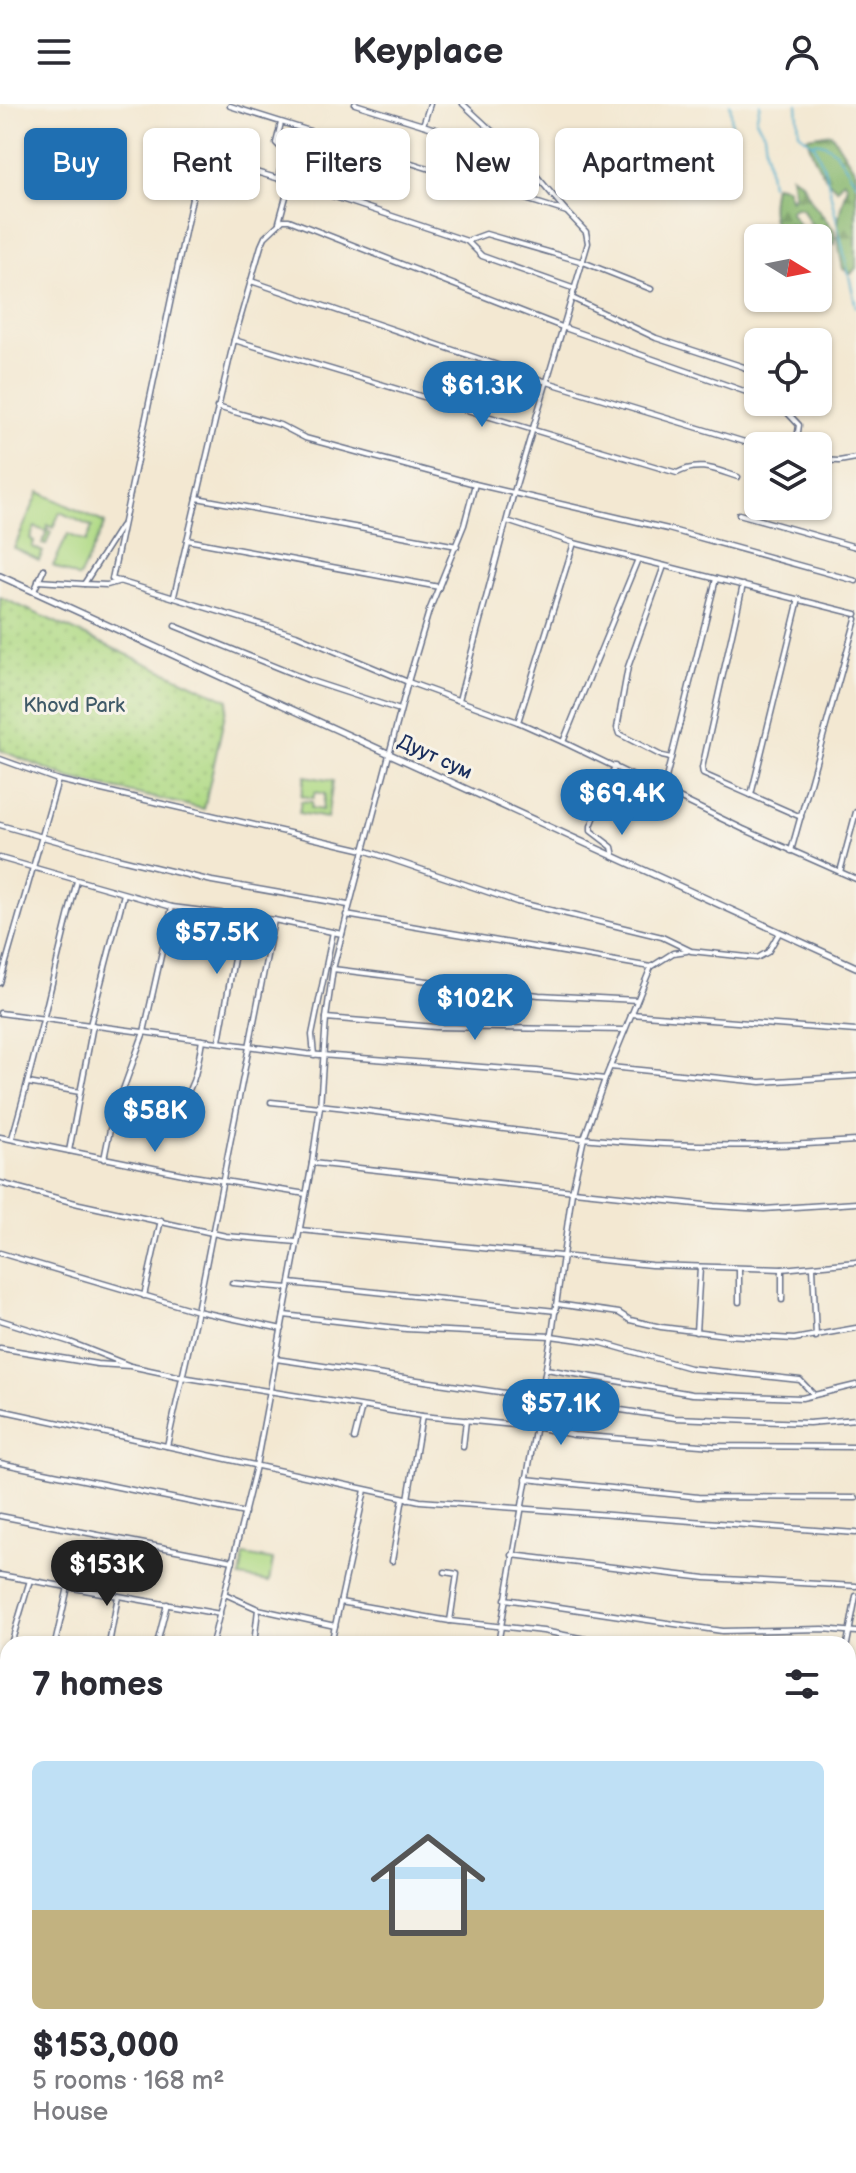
<!DOCTYPE html>
<meta charset="utf-8">
<style>
body{margin:0;font-family:"Balsamiq Sans",sans-serif;background:#f2f2f3;color:#2b2b33;height:100vh;display:flex;flex-direction:column;font-size:30px;white-space:nowrap}
*{box-sizing:border-box;margin:0}
p{font-size:26px;color:#7c7c81}
.icon{flex:none;width:44px;height:44px;fill:none;stroke:currentColor;stroke-width:2;stroke-linecap:round;stroke-linejoin:round}
.map{position:relative;flex:1;overflow:hidden}
.panel{position:absolute;left:0px;top:1532px;width:856px;height:538px;display:flex;flex-direction:column;background:#fff;border-radius:24px 24px 0 0;box-shadow:0 2px 6px #0004}
.panel>*{flex:none}
.top-card{position:absolute;left:24px;top:24px;width:808px;height:72px;display:flex;gap:16px}
.needle{width:52px;rotate:100deg}
.controls{position:absolute;left:744px;top:120px;display:grid;gap:16px}
.controls a{display:grid;place-items:center;width:88px;height:88px;border-radius:12px;background:#fff;box-shadow:0 2px 6px #0004;font-size:40px}
.price{position:absolute;translate:-50% -68px;padding:0 18px;border-radius:28px;background:#1f6fb2;color:#fff;font-size:26px;line-height:52px;filter:drop-shadow(0 2px 4px #0008)}
.price::after{content:'';position:absolute;left:50%;top:48px;width:24px;height:18px;margin-left:-12px;background:inherit;clip-path:polygon(0 0,100% 0,50% 100%)}
.price.selected{background:#222;color:#fff}
ul{padding:0;list-style:none}
li{display:grid;align-content:center;gap:16px;height:424px;padding:0 32px}
li+li{border-top:2px solid #e1e1e2}
li span{display:grid;place-items:center;height:248px;border-radius:12px;color:#555}
li>.icon{margin-inline-start:auto}
span .icon{width:144px;height:144px;fill:#fffc;stroke-width:1}
li b{font-size:34px}
h2{display:flex;justify-content:space-between;align-items:center;height:96px;padding:0 32px;font-size:34px}
.chip{padding:0 28px;border-radius:12px;background:#fff;box-shadow:0 2px 6px #0004;font-size:28px;line-height:72px}
.chip.selected{background:#1f6fb2;color:#fff}
header{display:flex;justify-content:space-between;align-items:center;height:104px;padding:0 32px;background:#fff;font-size:36px;font-weight:700}
.map>svg:first-child{display:block}
.green{fill:#b0da86;stroke:#668472;stroke-width:2}
.forest{fill:url(#forest-firs);stroke:#547468;stroke-width:2}
.park{fill:url(#park-dots);stroke:#668472;stroke-width:2}
.lines{fill:none;stroke-linecap:round;stroke-linejoin:round}
.stream{stroke:#4faece;stroke-width:2}
.minor-casing{stroke:#677087;stroke-width:7}
.secondary-casing{stroke:#677087;stroke-width:8}
.minor{stroke:#fff;stroke-width:4}
.secondary{stroke:#fff;stroke-width:5}
.labels{text-anchor:middle;dominant-baseline:central;stroke-width:6;stroke-linejoin:round;paint-order:stroke}
.park-label{font-size:20px;fill:#405a68;stroke:#f7f3e8}
.street-label{font-size:20px;fill:#1b2f5e;stroke:#f7f3e8}
</style>
<header><svg class="icon" aria-label="menu" viewBox="0 0 24 24"><path d="M4 6h16M4 12h16M4 18h16"/></svg>Keyplace<svg class="icon" aria-label="person" viewBox="0 0 24 24"><circle cx="12" cy="8" r="4"/><path d="M4 21q1-7 8-7t8 7"/></svg></header>
<div class="map">
<svg width="856" height="2069" viewBox="0 0 856 2069">
<defs>
<pattern id="forest-firs" width="22" height="20" patternUnits="userSpaceOnUse" patternTransform="scale(2)"><rect width="22" height="20" fill="#8cba73"/><path d="M5 1l3.5 6h-7zM16 11l3.5 6h-7z" fill="#729862"/></pattern>
<pattern id="park-dots" width="8" height="8" patternUnits="userSpaceOnUse" patternTransform="scale(2)"><rect width="8" height="8" fill="#b0da86"/><path d="M2 2h.1M6 6h.1" fill="none" stroke="#97bb76" stroke-width="1.8" stroke-linecap="round"/></pattern>
</defs>
<rect width="100%" height="100%" fill="#f7f3e8"/>
<filter id="ink" filterUnits="userSpaceOnUse"><feTurbulence type="fractalNoise" baseFrequency=".0125" numOctaves="2"/><feDisplacementMap in="SourceGraphic" scale="16" xChannelSelector="R" yChannelSelector="G"/><feConvolveMatrix kernelMatrix="1 2 1 2 8 2 1 2 1" color-interpolation-filters="sRGB"/></filter>
<filter id="wash" filterUnits="userSpaceOnUse"><feTurbulence type="fractalNoise" baseFrequency=".006" numOctaves="4" result="noise"/><feDisplacementMap in="SourceGraphic" scale="32" xChannelSelector="R" yChannelSelector="G"/><feGaussianBlur stdDeviation="1.8" result="paint"/><feColorMatrix in="noise" values="0 0 0 0 0 0 0 0 0 0 0 0 0 0 0 0 0 1.4 0 .05"/><feComposite in="paint" operator="in"/></filter>
<g filter="url(#wash)">
<rect width="100%" height="100%" fill="#f3e8d2"/>
<g class="green">
<polygon points="39,388 105,419 79,474 53,462 68,430 86,438 92,423 60,408 53,424 48,421 47,426 51,428 46,441 42,440 47,428 35,423 30,434 34,438 32,443 43,448 39,456 14,444"/>
<polygon points="305,672 333,677 327,714 299,709 301,697 312,698 311,704 322,706 325,690 315,688 313,694 301,692"/>
<polygon points="244,1451 273,1456 269,1478 240,1473"/>
</g>
<g class="forest">
<path d="M831 29 856 68V164L851 170 843 165C835 127 836 118 847 81L843 76 837 85C821 73 813 52 807 33Z"/>
<path d="M791 71 802 79 813 99 834 126 835 140C817 138 810 118 802 104L795 103 790 107 807 134H800L789 119 787 121 796 134H782C769 115 770 102 774 81L786 83 791 96 794 92Z"/>
</g>
<polygon class="park" points="0,493 228,596 204,705 71,675 0,646"/>
<g class="lines">
<g class="stream">
<path d="M730 0C735 29 727 56 730 86"/>
<polyline points="760,0 756,16 764,29 771,81"/>
<polyline points="797,0 799,29 815,42 826,69 856,203"/>
<path d="M811 39C834 34 845 63 856 79"/>
</g>
</g>
</g>
<g filter="url(#ink)">
<g class="lines">
<g class="minor-casing">
<g id="minor">
<polyline points="355,0 423,21"/>
<polyline points="430,0 423,21 503,47 524,57 567,108 586,128 588,139 514,388 459,596"/>
<polyline points="463,0 520,53"/>
<polyline points="230,2 567,108"/>
<polyline points="278,74 285,48 276,39 281,19"/>
<polyline points="279,118 290,78"/>
<polyline points="467,137 482,152 575,185"/>
<polyline points="251,177 547,278 758,342"/>
<polyline points="572,194 656,234 744,263 758,277"/>
<path d="M234 236 677 369C699 357 716 366 738 373"/>
<polyline points="770,298 783,304 799,321 796,342"/>
<polyline points="217,303 280,321 305,334 475,380 668,425 856,477"/>
<polyline points="818,356 839,357 856,354"/>
<polyline points="475,380 464,421 429,507 408,578 296,531 112,475 201,52 290,78 467,137 486,130 583,158 651,185"/>
<polyline points="197,394 457,442"/>
<polyline points="739,410 856,443"/>
<polyline points="507,417 574,439 856,510"/>
<polyline points="187,436 439,483"/>
<polyline points="664,462 628,563 617,624 619,630 662,652 671,654"/>
<polyline points="38,477 84,480 121,422"/>
<polyline points="84,480 107,481 121,477"/>
<polyline points="743,481 702,664 703,670 801,713"/>
<polyline points="34,487 44,465"/>
<polyline points="174,492 234,236 261,142 265,133 283,116 289,116 562,223 758,292"/>
<polyline points="175,522 308,576 400,606"/>
<polyline points="518,618 574,439"/>
<polyline points="563,638 638,455"/>
<polyline points="0,655 58,676 364,746 517,798 662,833 691,847 757,854 768,848 779,829"/>
<polyline points="663,686 716,475"/>
<polyline points="751,691 799,495"/>
<polyline points="0,721 117,754 212,777 348,801"/>
<polyline points="791,747 856,515"/>
<polyline points="614,752 612,743 591,727 591,722 615,662"/>
<polyline points="0,754 172,803 274,816 342,830"/>
<polyline points="840,768 856,708"/>
<polyline points="346,811 651,863"/>
<polyline points="333,865 539,891 637,896"/>
<polyline points="0,879 58,676"/>
<polyline points="0,909 307,950 537,967 605,975"/>
<polyline points="631,910 856,927"/>
<polyline points="326,914 436,923 625,926"/>
<polyline points="90,921 124,790"/>
<polyline points="219,937 242,811"/>
<polyline points="314,951 312,931 333,828"/>
<polyline points="610,963 761,978 856,972"/>
<polyline points="28,979 80,988"/>
<path d="M119 996 173 1005C195 989 198 960 202 936"/>
<polyline points="271,998 320,1003"/>
<path d="M320 1001C407 1011 494 1025 581 1034 673 1043 765 1044 856 1037"/>
<polyline points="0,1033 193,1072 306,1090"/>
<path d="M12 1034C37 949 55 862 77 777"/>
<polyline points="69,1047 93,921"/>
<polyline points="104,1055 112,1016 144,928 172,803"/>
<polyline points="312,1059 714,1102 764,1105 856,1099"/>
<polyline points="0,1079 79,1100 226,1132 297,1138"/>
<polyline points="300,1126 651,1161 782,1165 856,1158"/>
<polyline points="0,1149 197,1207 282,1225"/>
<polyline points="813,1163 816,1233"/>
<polyline points="739,1165 739,1198"/>
<polyline points="782,1165 782,1196"/>
<polyline points="232,1179 289,1184"/>
<polyline points="290,1179 556,1207"/>
<polyline points="144,1192 161,1116"/>
<polyline points="557,1200 619,1209 630,1216 661,1223 725,1231 794,1235 856,1224"/>
<polyline points="284,1211 406,1225 551,1232 602,1239 690,1264 800,1276 814,1291"/>
<polyline points="0,1216 70,1238 128,1261"/>
<polyline points="696,1228 700,1164"/>
<polyline points="0,1244 97,1260 130,1262 182,1273 422,1312 535,1323 574,1331 713,1342 856,1343"/>
<polyline points="276,1255 675,1314 809,1319 856,1315"/>
<polyline points="546,1265 692,1290 802,1294 856,1281"/>
<polyline points="0,1306 420,1397 856,1429"/>
<polyline points="354,1335 362,1303"/>
<polyline points="167,1342 197,1207 274,816"/>
<polyline points="463,1343 466,1316"/>
<polyline points="0,1359 245,1409"/>
<polyline points="526,1375 698,1393 856,1394"/>
<polyline points="408,1395 422,1312"/>
<polyline points="0,1412 233,1457"/>
<polyline points="512,1451 705,1474 856,1482"/>
<polyline points="392,1457 403,1394"/>
<polyline points="445,1468 457,1470 450,1517"/>
<polyline points="0,1471 220,1510"/>
<polyline points="225,1490 258,1505 254,1540"/>
<polyline points="505,1495 722,1527 823,1525 856,1528"/>
<polyline points="340,1498 450,1517 543,1527 612,1540"/>
<polyline points="258,1505 335,1522"/>
<polyline points="11,1540 30,1476"/>
<polyline points="55,1540 68,1483"/>
<polyline points="109,1540 118,1492"/>
<polyline points="157,1540 167,1500"/>
<polyline points="212,1540 256,1362 312,1059 320,1003 326,914 333,865 408,578 518,618 563,638 743,725 856,775"/>
<polyline points="331,1540 365,1386"/>
<polyline points="498,1540 553,1223 572,1088 584,1034 605,975 651,863 673,849 687,847"/>
<polyline points="847,1540 856,1492"/>
<polyline points="848,1576 856,1578"/>
<polyline points="0,1580 8,1551"/>
<polyline points="848,1668 856,1671"/>
<polyline points="0,1723 8,1724"/>
<polyline points="848,1723 856,1725"/>
<polyline points="848,1743 856,1731"/>
<polyline points="0,1773 8,1775"/>
<polyline points="0,1794 8,1797"/>
<polyline points="848,1803 856,1805"/>
<polyline points="848,1850 856,1853"/>
<polyline points="848,1885 856,1887"/>
<polyline points="848,1937 856,1940"/>
<polyline points="848,2029 856,1997"/>
<polyline points="134,2062 158,2069"/>
<polyline points="743,2062 763,2069"/>
<polyline points="362,2069 364,2062"/>
<polyline points="672,2069 675,2062"/>
<polyline points="837,2069 839,2062"/>
</g>
</g>
<g class="secondary-casing">
<g id="secondary">
<polyline points="0,472 856,863"/>
<polyline points="0,1860 8,1862"/>
<polyline points="542,2062 560,2069"/>
</g>
</g>
<use href="#minor" class="minor"/>
<use href="#secondary" class="secondary"/>
</g>
</g>
<g class="labels">
<g class="park-label">
<text x="74" y="602">Khovd Park</text>
</g>
<g class="street-label">
<text transform="translate(435 653) rotate(25)">Дуут сум</text>
</g>
</g>
</svg>
<div class="controls">
<a><svg class="needle" viewBox="-14 -14 28 28"><path d="M0-13l5 13h-10z" fill="#e53935"/><path d="M0 13l5-13h-10z" fill="#7c7c81"/></svg></a>
<a><svg class="icon" aria-label="locate" viewBox="0 0 24 24"><circle cx="12" cy="12" r="6"/><path d="M12 2v4M12 18v4M2 12h4M18 12h4"/></svg></a>
<a><svg class="icon" aria-label="layers" viewBox="0 0 24 24"><path d="M12 4l9 5-9 5-9-5zM3 14l9 5 9-5"/></svg></a>
</div>
<b class="price" style="left:482px;top:325px">$61.3K</b>
<b class="price" style="left:622px;top:733px">$69.4K</b>
<b class="price" style="left:217px;top:872px">$57.5K</b>
<b class="price" style="left:475px;top:938px">$102K</b>
<b class="price" style="left:155px;top:1050px">$58K</b>
<b class="price" style="left:561px;top:1343px">$57.1K</b>
<b class="price selected" style="left:107px;top:1504px">$153K</b>
<div class="top-card">
<a class="chip selected">Buy</a>
<a class="chip">Rent</a>
<a class="chip">Filters</a>
<a class="chip">New</a>
<a class="chip">Apartment</a>
</div>
<section class="panel">
<h2>7 homes<svg class="icon" aria-label="filters" viewBox="0 0 24 24"><path d="M4 7h16M4 17h16"/><circle cx="9" cy="7" r="2"/><circle cx="15" cy="17" r="2"/></svg></h2>
<ul>
<li><span style="background:linear-gradient(#bfe0f5 60%,#c2b280 0)"><svg class="icon" aria-label="home" viewBox="0 0 24 24"><path d="M3 11l9-7 9 7M6 9v11h12V9"/></svg></span><div><b>$153,000</b><p>5 rooms · 168 m²</p><p>House</p></div></li>
</ul>
</section>
</div>
